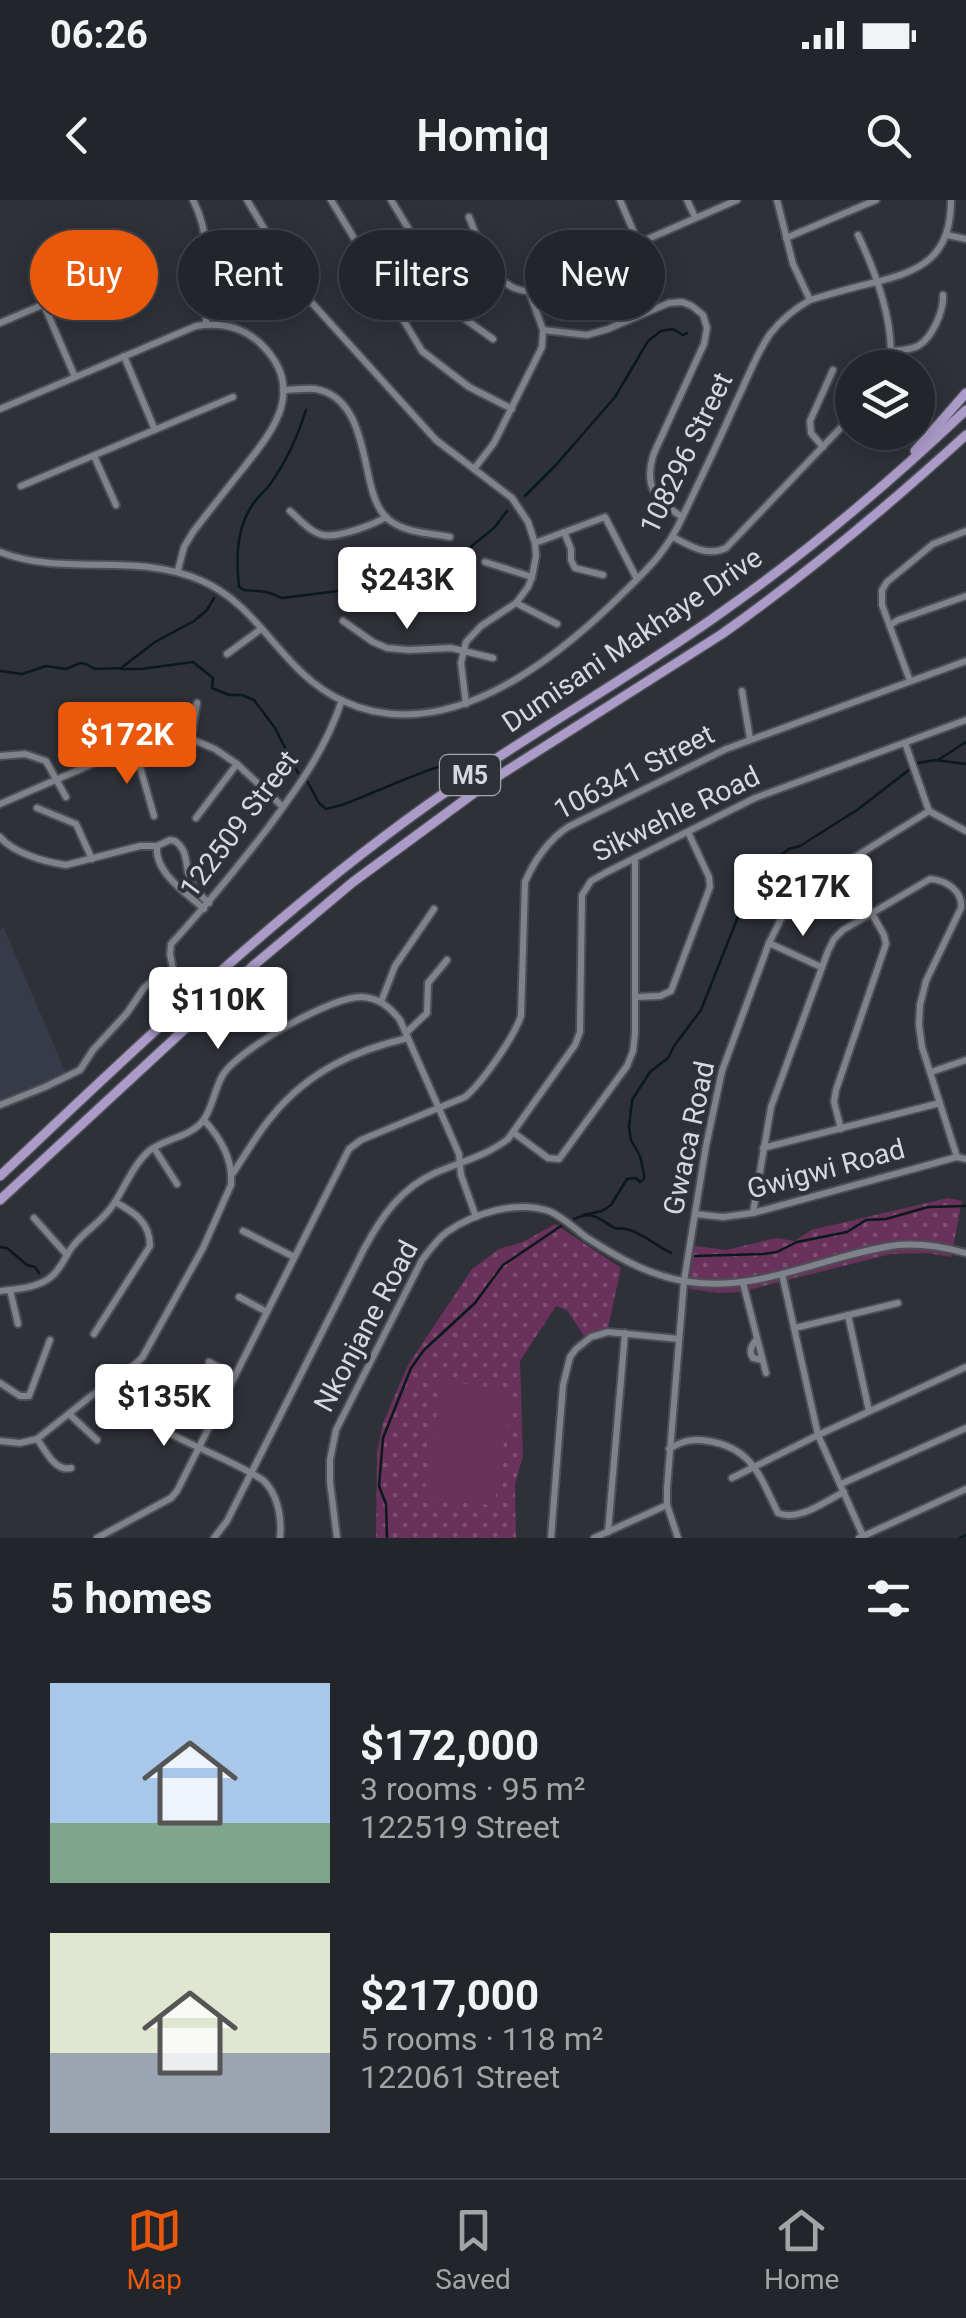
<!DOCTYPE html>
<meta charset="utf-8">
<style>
body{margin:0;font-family:Roboto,sans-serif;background:#2a2d32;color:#f1f3f6;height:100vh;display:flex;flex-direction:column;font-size:38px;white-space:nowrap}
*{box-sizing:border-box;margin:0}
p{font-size:32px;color:#a2a5a8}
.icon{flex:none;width:55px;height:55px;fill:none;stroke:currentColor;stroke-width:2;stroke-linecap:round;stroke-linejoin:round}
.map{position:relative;height:1338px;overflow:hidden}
.drawer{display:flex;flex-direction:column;background:#22252a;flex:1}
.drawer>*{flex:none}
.hud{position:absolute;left:30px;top:30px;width:908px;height:90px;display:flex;gap:20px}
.tools{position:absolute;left:835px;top:150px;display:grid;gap:20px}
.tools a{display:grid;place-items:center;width:100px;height:100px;border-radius:50%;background:#22252a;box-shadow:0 5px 25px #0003,0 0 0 2px #3f4247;font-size:50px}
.price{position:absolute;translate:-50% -85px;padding:0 22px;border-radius:10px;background:#fff;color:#222;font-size:32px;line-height:65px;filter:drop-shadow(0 2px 5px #0008)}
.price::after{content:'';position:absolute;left:50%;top:60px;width:30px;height:22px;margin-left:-15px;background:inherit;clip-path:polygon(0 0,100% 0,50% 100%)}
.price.selected{background:#ea580c;color:#fff}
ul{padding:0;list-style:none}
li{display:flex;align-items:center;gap:30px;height:250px;padding:0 50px}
li span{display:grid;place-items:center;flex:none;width:280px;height:200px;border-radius:0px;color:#555}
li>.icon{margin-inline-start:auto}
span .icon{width:120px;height:120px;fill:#fffc;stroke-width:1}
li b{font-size:42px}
h2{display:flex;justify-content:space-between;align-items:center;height:120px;padding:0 50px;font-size:42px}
.chip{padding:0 35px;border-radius:45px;background:#22252a;box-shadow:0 5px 25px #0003,0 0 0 2px #3f4247;font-size:35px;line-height:90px}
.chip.selected{background:#ea580c;color:#fff}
.status{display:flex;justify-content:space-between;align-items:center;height:70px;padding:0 50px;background:#22252a;direction:ltr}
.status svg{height:28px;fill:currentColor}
header{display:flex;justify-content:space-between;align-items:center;height:130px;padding:0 50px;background:#22252a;font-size:45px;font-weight:600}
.menu{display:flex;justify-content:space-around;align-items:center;height:140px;border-top:2px solid #3f4247;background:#22252a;font-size:28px;color:#a2a5a8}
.menu a{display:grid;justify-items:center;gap:5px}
.menu .selected{color:#ea580c}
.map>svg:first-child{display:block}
.built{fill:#363b47}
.grass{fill:url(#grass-dots)}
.garden{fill:#69315c}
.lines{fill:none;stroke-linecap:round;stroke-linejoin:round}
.stream{stroke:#0a191a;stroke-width:2.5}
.minor-casing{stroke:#4c4e54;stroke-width:10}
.major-casing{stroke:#4c4e54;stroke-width:12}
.minor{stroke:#7f828b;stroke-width:6}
.major{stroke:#ab9bc9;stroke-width:9}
.labels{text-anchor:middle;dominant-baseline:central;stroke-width:8;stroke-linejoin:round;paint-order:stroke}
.shield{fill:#2e3138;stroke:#a4a6ac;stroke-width:2.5}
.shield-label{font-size:25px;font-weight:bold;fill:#d6d8dd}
.street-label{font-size:28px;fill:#d6d8dd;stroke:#2e3138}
</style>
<div class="status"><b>06:26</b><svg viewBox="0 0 49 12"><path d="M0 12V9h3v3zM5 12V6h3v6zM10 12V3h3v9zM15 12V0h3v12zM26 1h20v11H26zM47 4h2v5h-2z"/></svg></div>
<header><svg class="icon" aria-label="back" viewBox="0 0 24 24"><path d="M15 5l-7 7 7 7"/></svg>Homiq<svg class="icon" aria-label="search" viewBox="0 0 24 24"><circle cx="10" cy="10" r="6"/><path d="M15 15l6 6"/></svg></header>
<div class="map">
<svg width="966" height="1338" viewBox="0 0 966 1338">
<defs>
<pattern id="grass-dots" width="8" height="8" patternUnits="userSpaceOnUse" patternTransform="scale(2.5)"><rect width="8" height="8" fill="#69315c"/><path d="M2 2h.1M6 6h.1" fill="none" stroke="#7e4e73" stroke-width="1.8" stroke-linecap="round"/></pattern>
</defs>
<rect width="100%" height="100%" fill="#2e3138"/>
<polygon class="built" points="4,728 66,873 0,902 0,729"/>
<g class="grass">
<polygon points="948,998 962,1001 951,1057 927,1053 891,1054 740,1092 718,1093 690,1089 690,1075 695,1046 726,1050 776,1038 795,1041 811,1030"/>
<polygon points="555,1024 621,1068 608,1128 597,1130 584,1136 567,1110 556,1106 520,1161 523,1256 515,1284 516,1338 376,1338 377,1252 383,1223 408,1165 472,1069 499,1049 523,1042"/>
</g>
<polygon class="garden" points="442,1180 512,1191 494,1306 424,1295"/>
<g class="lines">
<g class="stream">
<path d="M306 210C298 236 288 258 273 280 268 289 259 295 253 304 236 328 236 359 239 387L244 390 267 392 282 398 354 389 404 396 438 380 462 354 494 328 507 311"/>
<polyline points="525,296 555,266 615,197 648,141 661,131 673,129 683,135 687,133"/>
<polyline points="121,469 141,469 193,462 213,478 212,488 229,495 242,495 254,500 275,528 298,573"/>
<polyline points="0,471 22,474 46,466 66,469 80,463 86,464 95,469 121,468 155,442 194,421 207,410 214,398"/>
<polyline points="938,560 966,542"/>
<path d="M307 581 319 603 326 609C345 606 361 597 379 590 408 578 450 560 479 557"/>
<polyline points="583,1015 602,1011 611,1005 627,979 636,978 640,982 644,979 644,974 640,956 631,940 629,927 632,900 650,872 668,858 674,846 701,810 743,704 774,660 789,649 800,646 857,610 918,563 935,560 966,564"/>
<path d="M574 1019C590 1011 598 1017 611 1026 621 1032 615 1026 626 1029 642 1032 656 1046 671 1053"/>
<polyline points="0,1047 7,1048 27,1065 35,1067 39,1073"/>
<polyline points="695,1056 764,1054 777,1052 797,1042 847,1032 866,1020 886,1019 928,1007 966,1006"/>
<polyline points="387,1338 386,1304 379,1286 383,1238 411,1168 424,1150 475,1103 503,1065 561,1026"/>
<polyline points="960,1338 966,1335"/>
</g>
<g class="minor-casing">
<g id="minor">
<path d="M193 0C213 39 207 82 206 124"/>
<polyline points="247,0 302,92 436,240 512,298 528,322 535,343 536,356 532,377 528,387 516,403 481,426 466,442 461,463 466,504"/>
<polyline points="331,0 422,151 469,187 512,209"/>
<polyline points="391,0 462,117 493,139"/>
<polyline points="620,0 638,42"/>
<polyline points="687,0 695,17"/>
<polyline points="777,0 793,64 810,100"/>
<path d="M469 17C480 44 493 91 529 91L737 0"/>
<path d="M858 35C875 71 897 128 889 168"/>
<polyline points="947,35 966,39"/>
<polyline points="786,38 876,0"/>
<polyline points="366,59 411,33"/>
<polyline points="44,105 75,177"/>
<polyline points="0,123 150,59"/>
<path d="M543 130 587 135 608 129 669 103 682 102 692 106 703 115 707 128 704 144 654 253C643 287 655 299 682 317"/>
<path d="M893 151C901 150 910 150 918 146 932 138 944 111 943 95"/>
<polyline points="124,156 155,230"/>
<path d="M283 190C294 190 305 188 315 189 359 196 362 252 371 286 374 298 379 312 389 320 406 333 430 333 450 337"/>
<path d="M0 209 196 126C220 122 243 127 261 144 308 190 272 232 241 271 225 291 209 311 193 332L184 347 178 370"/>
<polyline points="823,247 811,233 810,221 833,170"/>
<polyline points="94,256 116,305"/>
<polyline points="474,269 494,243 542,147 543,130 529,91"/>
<polyline points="21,286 233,197"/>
<path d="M290 311C299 319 310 332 323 335 338 338 373 325 386 317"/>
<polyline points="564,332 571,349 571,360 575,368 603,375"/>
<path d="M673 337C690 346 707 357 726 348L852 216"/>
<polyline points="535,343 605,317 637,379"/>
<path d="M0 352C64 377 137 352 200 380 262 406 280 472 343 501 443 547 548 466 616 400 645 371 664 356 682 318 700 280 719 241 736 202 747 180 756 154 770 134 781 120 794 109 810 100 830 94 851 88 872 83 922 71 951 57 951 0"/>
<polyline points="485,362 532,377"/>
<polyline points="516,403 557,424"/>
<polyline points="343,421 373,442 387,448 409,450 451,448 493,458"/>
<polyline points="890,425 898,420 966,396"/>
<polyline points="227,454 261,429"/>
<polyline points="910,481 882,405 882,390 887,382 933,344 966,331"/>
<polyline points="742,491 750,539"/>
<polyline points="118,507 134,546 154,616"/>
<polyline points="191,539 197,503"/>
<polyline points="905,543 929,611"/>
<polyline points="0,556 25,554 46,561 66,597"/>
<polyline points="0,604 134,546 171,538 191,539 215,549 237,564 283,607"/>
<polyline points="37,608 76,624 92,659"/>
<polyline points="929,611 966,631"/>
<polyline points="196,618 237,564"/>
<path d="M0 637C13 653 45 662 66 665L140 646H157L170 640 175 641C190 652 184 667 191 682 195 691 202 697 209 703"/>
<path d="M157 646C154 672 186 693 204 709"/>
<polyline points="769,743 821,767"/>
<polyline points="635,797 660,796 671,791 710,687 709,677 688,632"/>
<polyline points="381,802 395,766 434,709"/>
<polyline points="406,833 427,813 428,783 447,760"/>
<polyline points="931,872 966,860"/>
<path d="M0 905 45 887 80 870 93 850 127 813 144 788 152 781 173 769 170 754 171 744C205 707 236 669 267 629 298 587 325 551 342 500"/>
<polyline points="841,929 834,902 836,890 886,744 884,735 871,712"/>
<polyline points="514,933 548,958 559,959 627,866 633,851 635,833 635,658"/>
<polyline points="154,948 177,984"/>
<polyline points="763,948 940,903"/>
<path d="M233 973C246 954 258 932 273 915 308 872 355 850 408 838"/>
<path d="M753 1013 771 907 828 751 834 739 843 730 930 679C946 680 963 691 961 708L926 781 920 805 919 825 922 847 957 957"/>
<polyline points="695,1014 723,1017 753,1013 957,957 966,959"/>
<polyline points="34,1018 67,1055"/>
<polyline points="243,1031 294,1057"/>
<polyline points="782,1074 818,1235 864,1338"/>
<polyline points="743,1083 766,1173"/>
<polyline points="10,1090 18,1124"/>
<path d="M0 1091C16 1089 38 1088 51 1077 61 1069 65 1056 73 1046 87 1028 102 1023 115 1002 125 986 134 964 149 951 164 939 189 937 202 922 213 909 214 888 224 873 242 848 331 796 362 797 379 798 390 807 400 820L459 954 461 975 476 1017"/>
<polyline points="239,1097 267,1112"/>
<polyline points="848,1115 869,1211"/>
<polyline points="795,1128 898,1103"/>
<path d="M94 1134 150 1046C150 1022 134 1012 115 1002"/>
<path d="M757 1139C752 1145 748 1151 753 1158L762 1160"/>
<polyline points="209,1162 235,1176"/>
<polyline points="0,1183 20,1196 29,1196 50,1140"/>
<path d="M108 1186C146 1234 212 1248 263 1280 278 1294 282 1318 280 1338"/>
<polyline points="192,1192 220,1206"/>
<polyline points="69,1214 97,1240"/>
<path d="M37 1239C46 1251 55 1272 71 1268"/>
<path d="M0 1241 20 1243 37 1239 91 1196 124 1174 142 1158 203 1048 231 985C233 959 221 939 204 920"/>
<path d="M669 1249C682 1241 693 1238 708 1241 753 1248 760 1277 778 1313 799 1322 825 1301 844 1292"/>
<polyline points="732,1278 818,1235 966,1167"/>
<polyline points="841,1284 966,1228"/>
<polyline points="608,1332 625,1133"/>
<path d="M97 1338 171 1298 177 1291 349 949 361 940 465 897C482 883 514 837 521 816L525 682C534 661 549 639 568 627L726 549 966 461"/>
<path d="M214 1338 227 1321 364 1049C381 1017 401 988 435 973 460 962 486 956 508 939L575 845 580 832 582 695 591 681 605 673 755 598 966 520"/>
<path d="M337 1338 330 1282V1260L336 1230 422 1060C430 1050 437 1039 447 1032 474 1013 517 1000 549 1011 563 1017 574 1028 586 1037 618 1058 652 1077 690 1082 763 1092 828 1054 898 1045 922 1043 944 1047 966 1053"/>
<polyline points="551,1338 563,1185 570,1157 576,1149 591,1137 608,1132 679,1139"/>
<polyline points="594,1338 667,1305"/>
<polyline points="678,1338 667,1305 667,1288 684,1081 706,946 722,871 769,743 783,715 802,690 929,611"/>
<polyline points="859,1338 966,1289"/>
</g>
</g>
<g class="major-casing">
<g id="major">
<polyline points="915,251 966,193"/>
<path d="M0 976C136 848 271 717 423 608 518 540 620 484 715 417 804 355 887 285 966 210"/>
<path d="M0 1000 254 765 353 682 489 582 722 434C808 373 888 306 966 235"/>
</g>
</g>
<use href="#minor" class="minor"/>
<use href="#major" class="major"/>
</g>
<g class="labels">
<rect class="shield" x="440" y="555" width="60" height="40" rx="8"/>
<g class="shield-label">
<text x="470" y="575">M5</text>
</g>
<g class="street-label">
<text transform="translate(686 253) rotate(-64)">108296 Street</text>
<text transform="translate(632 440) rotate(-34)">Dumisani Makhaye Drive</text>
<text transform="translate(634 572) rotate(-27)">106341 Street</text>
<text transform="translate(676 614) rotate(-26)">Sikwehle Road</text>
<text transform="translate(239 624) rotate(-53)">122509 Street</text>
<text transform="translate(689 938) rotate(-78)">Gwaca Road</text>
<text transform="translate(826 969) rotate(-15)">Gwigwi Road</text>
<text transform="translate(366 1126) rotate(-62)">Nkonjane Road</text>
</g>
</g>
</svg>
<div class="tools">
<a><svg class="icon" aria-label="layers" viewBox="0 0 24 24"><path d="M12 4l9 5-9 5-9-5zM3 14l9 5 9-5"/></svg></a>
</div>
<b class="price" style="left:407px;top:432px">$243K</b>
<b class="price selected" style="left:127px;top:587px">$172K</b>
<b class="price" style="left:803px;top:739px">$217K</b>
<b class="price" style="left:218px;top:852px">$110K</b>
<b class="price" style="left:164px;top:1249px">$135K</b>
<div class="hud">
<a class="chip selected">Buy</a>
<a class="chip">Rent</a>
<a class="chip">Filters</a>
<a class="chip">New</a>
</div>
</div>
<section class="drawer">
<h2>5 homes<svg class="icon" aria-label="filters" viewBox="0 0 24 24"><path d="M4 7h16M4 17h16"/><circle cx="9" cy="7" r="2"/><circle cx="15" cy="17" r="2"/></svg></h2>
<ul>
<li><span style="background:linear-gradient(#a9c7e8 70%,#7fa58c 0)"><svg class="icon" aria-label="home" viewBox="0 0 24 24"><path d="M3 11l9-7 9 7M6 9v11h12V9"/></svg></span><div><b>$172,000</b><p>3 rooms · 95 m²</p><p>122519 Street</p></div></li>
<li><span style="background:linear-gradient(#dfe7d0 60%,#9aa5b1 0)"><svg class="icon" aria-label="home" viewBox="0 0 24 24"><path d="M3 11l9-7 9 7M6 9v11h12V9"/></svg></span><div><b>$217,000</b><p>5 rooms · 118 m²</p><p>122061 Street</p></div></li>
</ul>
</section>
<nav class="menu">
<a class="selected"><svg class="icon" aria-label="map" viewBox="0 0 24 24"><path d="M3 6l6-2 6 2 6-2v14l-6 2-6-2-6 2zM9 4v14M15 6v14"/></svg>Map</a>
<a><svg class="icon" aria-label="saved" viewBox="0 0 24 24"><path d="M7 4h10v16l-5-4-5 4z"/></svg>Saved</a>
<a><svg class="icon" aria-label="home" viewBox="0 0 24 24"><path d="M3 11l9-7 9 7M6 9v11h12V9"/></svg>Home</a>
</nav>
